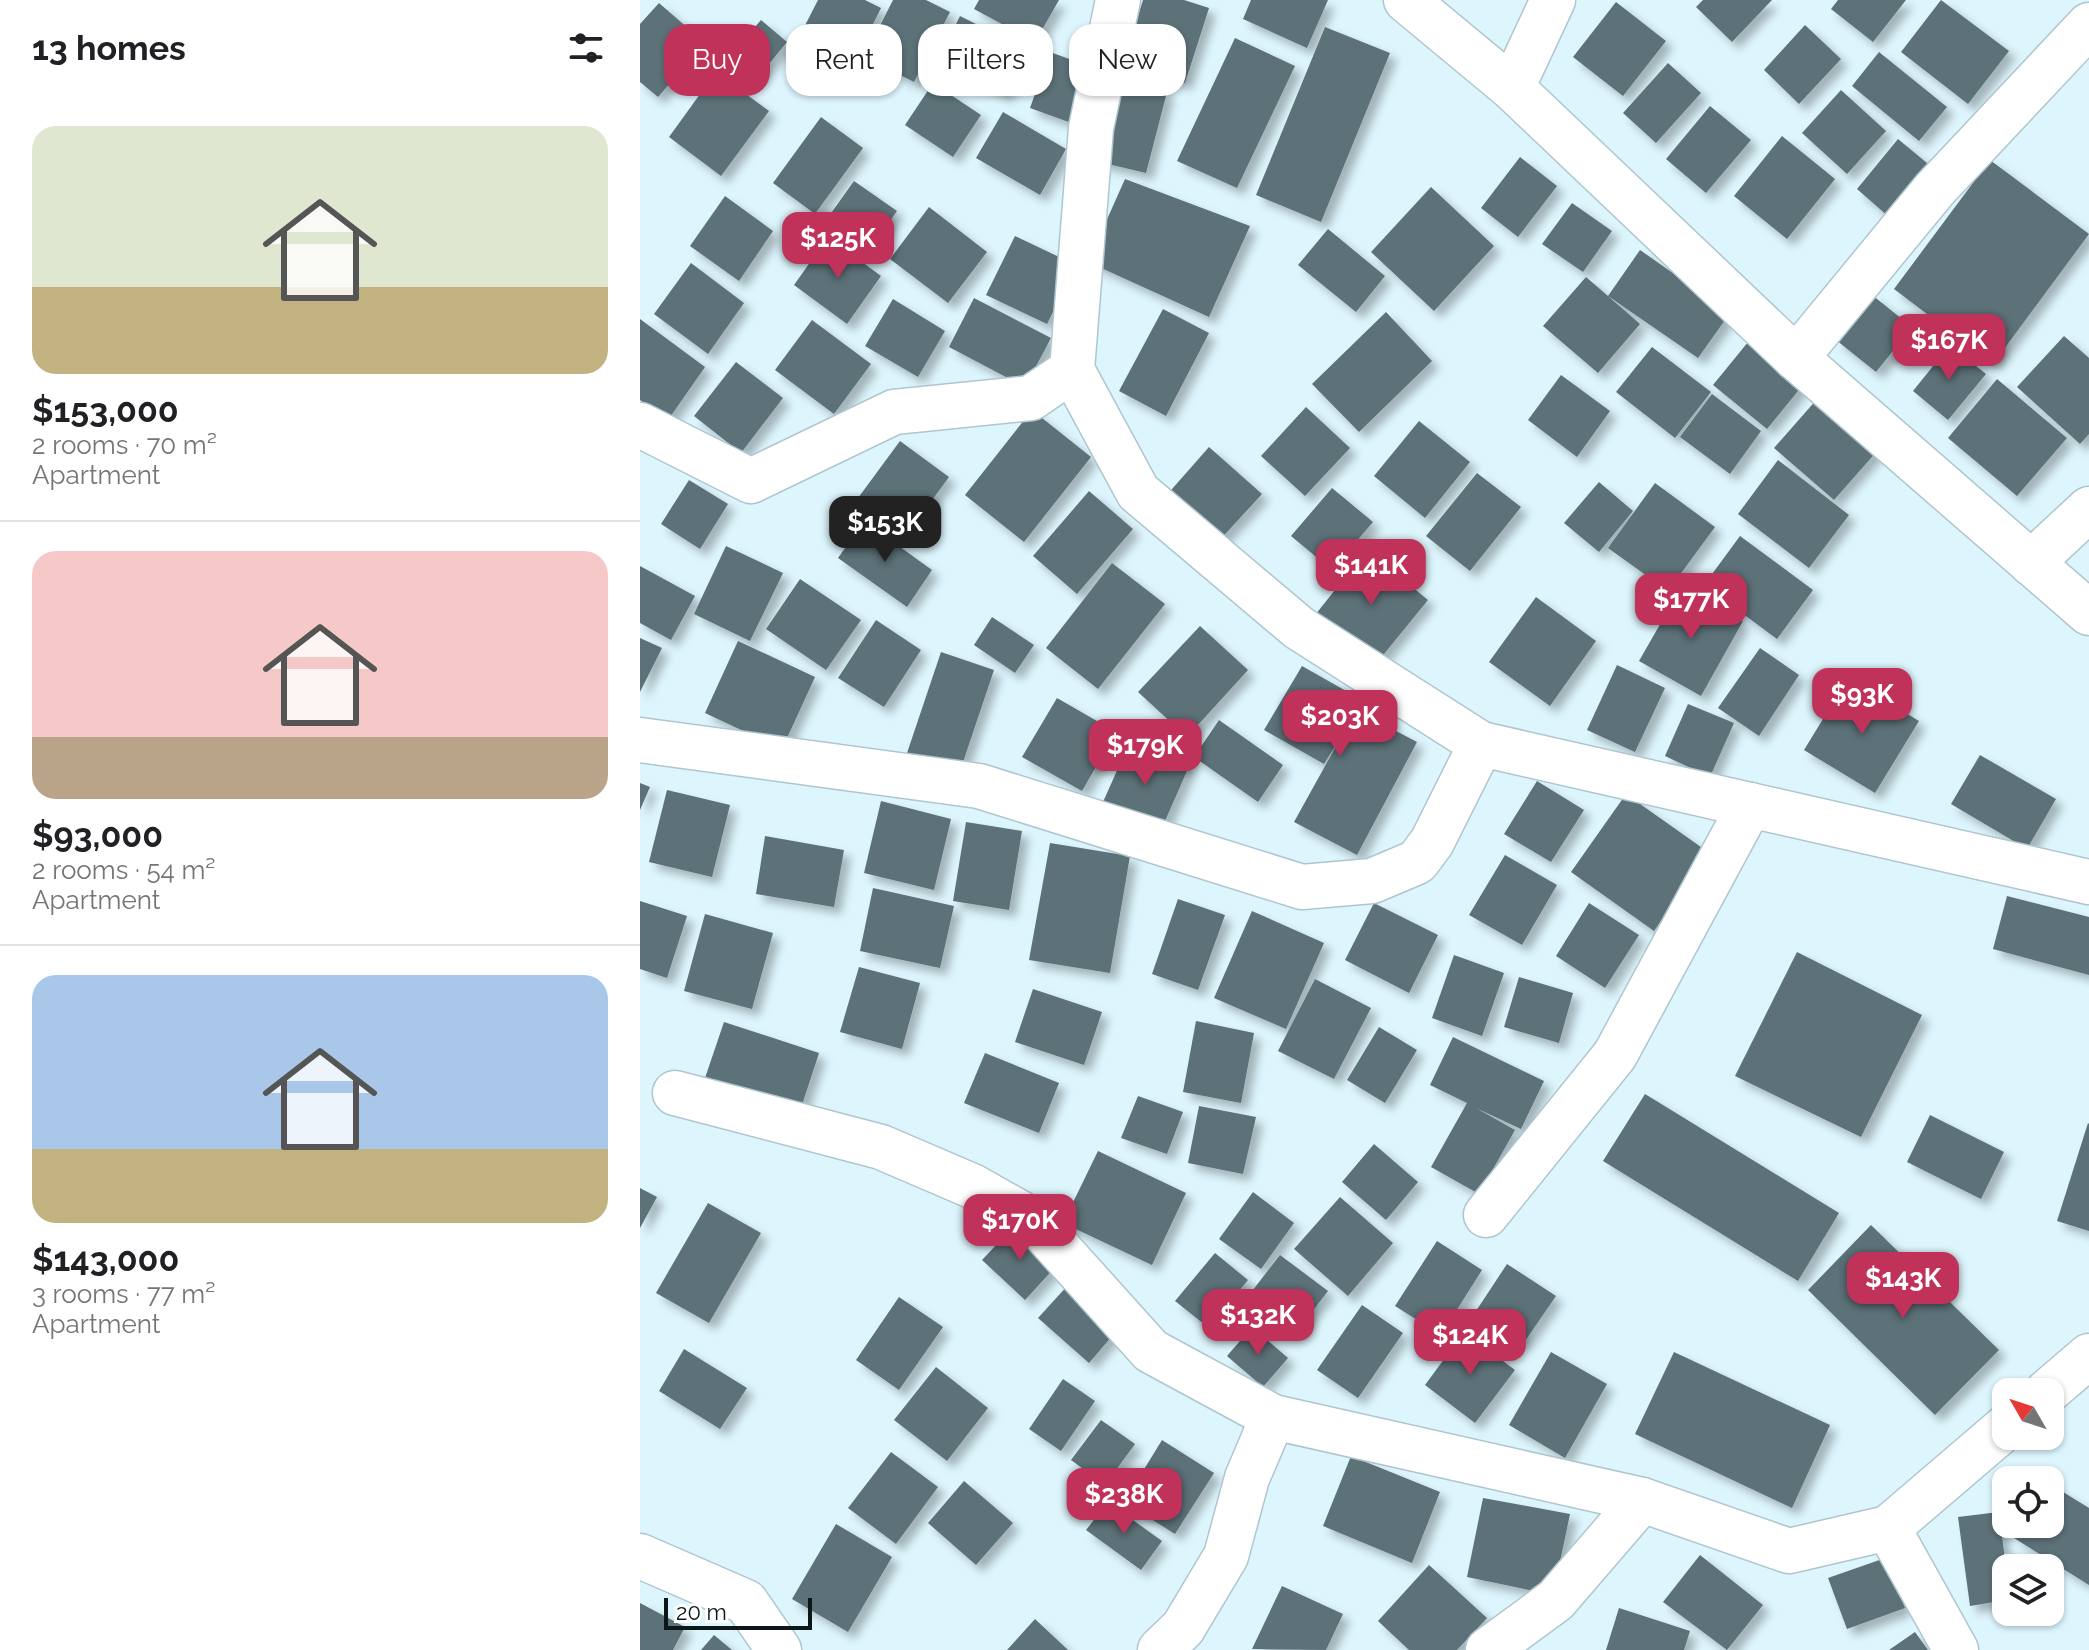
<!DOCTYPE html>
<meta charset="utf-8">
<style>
body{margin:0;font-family:Raleway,sans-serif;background:#f2f2f2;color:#202124;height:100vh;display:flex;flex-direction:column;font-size:30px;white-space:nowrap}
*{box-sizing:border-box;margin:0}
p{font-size:26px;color:#757577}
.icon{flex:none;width:44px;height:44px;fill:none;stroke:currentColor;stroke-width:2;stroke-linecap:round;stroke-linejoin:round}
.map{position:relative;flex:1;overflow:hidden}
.details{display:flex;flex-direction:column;background:#fff;width:640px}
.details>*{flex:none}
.guide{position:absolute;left:24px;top:24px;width:760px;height:72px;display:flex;gap:16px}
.needle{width:52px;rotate:309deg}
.controls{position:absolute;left:1352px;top:1378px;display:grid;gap:16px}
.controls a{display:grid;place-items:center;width:72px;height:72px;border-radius:16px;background:#fff;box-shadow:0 2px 6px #0004;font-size:40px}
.scale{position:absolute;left:24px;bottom:20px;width:148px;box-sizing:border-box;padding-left:8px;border:4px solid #0d1619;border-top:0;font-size:22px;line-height:28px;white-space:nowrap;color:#0d1619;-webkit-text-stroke:6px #fff;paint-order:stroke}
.price{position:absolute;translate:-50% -68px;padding:0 18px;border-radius:16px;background:#c1325a;color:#fff;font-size:26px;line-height:52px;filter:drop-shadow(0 2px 4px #0008)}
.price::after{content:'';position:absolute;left:50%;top:48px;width:24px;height:18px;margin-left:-12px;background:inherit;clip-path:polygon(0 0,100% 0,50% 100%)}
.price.on{background:#222;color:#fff}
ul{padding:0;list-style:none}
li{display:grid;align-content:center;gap:16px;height:424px;padding:0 32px}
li+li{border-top:2px solid #e0e0e0}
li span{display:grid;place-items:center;height:248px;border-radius:24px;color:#555}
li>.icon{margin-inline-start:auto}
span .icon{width:144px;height:144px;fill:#fffc;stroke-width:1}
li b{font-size:34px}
h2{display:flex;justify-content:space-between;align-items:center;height:96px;padding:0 32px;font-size:34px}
.pill{padding:0 28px;border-radius:24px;background:#fff;box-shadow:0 2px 6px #0004;font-size:28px;line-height:72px}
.pill.on{background:#c1325a;color:#fff}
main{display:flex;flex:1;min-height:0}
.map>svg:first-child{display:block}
.building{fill:#5b7178;filter:url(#shadow)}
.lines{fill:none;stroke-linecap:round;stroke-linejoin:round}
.minor-casing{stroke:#afc6ce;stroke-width:47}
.minor{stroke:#fff;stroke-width:44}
</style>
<main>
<section class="details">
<h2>13 homes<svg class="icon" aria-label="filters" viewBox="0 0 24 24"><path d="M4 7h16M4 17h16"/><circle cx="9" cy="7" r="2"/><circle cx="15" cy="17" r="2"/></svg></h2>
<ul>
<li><span style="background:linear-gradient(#dfe7d0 65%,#c2b280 0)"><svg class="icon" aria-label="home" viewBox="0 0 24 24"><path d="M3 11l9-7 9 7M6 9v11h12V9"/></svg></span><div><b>$153,000</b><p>2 rooms · 70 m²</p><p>Apartment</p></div></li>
<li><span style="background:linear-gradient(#f6c9c9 75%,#b9a48a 0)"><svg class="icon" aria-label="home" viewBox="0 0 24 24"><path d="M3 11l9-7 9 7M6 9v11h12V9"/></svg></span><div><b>$93,000</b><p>2 rooms · 54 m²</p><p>Apartment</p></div></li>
<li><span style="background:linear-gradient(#a9c7e8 70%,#c2b280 0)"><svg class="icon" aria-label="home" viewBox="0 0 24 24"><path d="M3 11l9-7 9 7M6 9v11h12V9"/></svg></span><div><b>$143,000</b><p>3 rooms · 77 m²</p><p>Apartment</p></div></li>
</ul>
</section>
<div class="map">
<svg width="1449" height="1650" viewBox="0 0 1449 1650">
<defs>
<filter id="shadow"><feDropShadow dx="7" dy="7" stdDeviation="4" flood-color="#0004"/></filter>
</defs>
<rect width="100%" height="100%" fill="#ddf5fd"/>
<g class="building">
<polygon points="178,0 225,0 241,8 208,74 154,47"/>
<polygon points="253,0 286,0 310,12 274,82 224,57"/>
<polygon points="339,0 419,0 395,42 334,9"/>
<polygon points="503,0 544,0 569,8 545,83 483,63"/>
<polygon points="611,0 688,0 667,48 603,19"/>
<polygon points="1063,0 1132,0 1092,42 1056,7"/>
<polygon points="1198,0 1266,0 1233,42 1191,9"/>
<polygon points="1301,0 1369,51 1328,104 1261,52"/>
<polygon points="976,2 1026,41 983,96 933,57"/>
<polygon points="19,3 65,43 18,97 0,82 0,24"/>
<polygon points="320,16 388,50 365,95 297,61"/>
<polygon points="121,20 147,42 115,81 88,58"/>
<polygon points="1165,25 1201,59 1159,104 1124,70"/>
<polygon points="685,27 750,53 681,222 616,195"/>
<polygon points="595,38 655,66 597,188 537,161"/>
<polygon points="410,52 457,69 437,125 390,108"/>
<polygon points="1239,52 1307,107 1279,141 1212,86"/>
<polygon points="1028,63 1061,93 1016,143 983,113"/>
<polygon points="76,72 129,111 81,176 29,137"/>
<polygon points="480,77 527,92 506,173 451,160"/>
<polygon points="293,83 341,115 313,157 265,125"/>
<polygon points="1201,90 1246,131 1207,174 1162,133"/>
<polygon points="1070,106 1111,140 1066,193 1026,159"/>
<polygon points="363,112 426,149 400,195 336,158"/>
<polygon points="181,117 223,148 175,214 133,183"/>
<polygon points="1142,136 1195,179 1147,239 1094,196"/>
<polygon points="1258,139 1299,173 1257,224 1217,189"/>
<polygon points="880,157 917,186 878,237 841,208"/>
<polygon points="1350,160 1449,234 1353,364 1254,289"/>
<polygon points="485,179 610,226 569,317 448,262"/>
<polygon points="214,181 257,211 227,254 184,223"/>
<polygon points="791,187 854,246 794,311 731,252"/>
<polygon points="85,196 133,231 99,281 50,246"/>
<polygon points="932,203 972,231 943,272 902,244"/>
<polygon points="289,207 347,252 308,303 250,259"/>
<polygon points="688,229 745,276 716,312 658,265"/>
<polygon points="375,236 436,265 407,324 346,295"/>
<polygon points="188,237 241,276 207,324 154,285"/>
<polygon points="1000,250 1090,313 1058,358 968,296 1000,324 958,373 903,326 946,277 968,296"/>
<polygon points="51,263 104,303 68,354 14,314"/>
<polygon points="1232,295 1272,327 1236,372 1196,340"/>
<polygon points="334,298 411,338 385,387 309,347"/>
<polygon points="253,299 305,331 278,377 225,346"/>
<polygon points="523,309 569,333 526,416 479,391"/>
<polygon points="746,312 792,361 719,432 672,384"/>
<polygon points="0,319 65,367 28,420 0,400"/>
<polygon points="172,320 231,364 194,414 135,370"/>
<polygon points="1113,336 1167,380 1127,429 1073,385"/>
<polygon points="1424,336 1449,358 1449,434 1440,444 1377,387"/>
<polygon points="1310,345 1346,374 1308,420 1273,391"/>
<polygon points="1012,347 1071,392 1035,438 976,392"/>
<polygon points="96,362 143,398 101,453 54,416"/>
<polygon points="921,375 970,411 937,457 888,420"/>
<polygon points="1357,379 1427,438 1377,496 1308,438"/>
<polygon points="1072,394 1121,431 1090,474 1040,437"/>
<polygon points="1178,398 1238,450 1194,500 1134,448"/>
<polygon points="666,407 710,448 665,496 621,456"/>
<polygon points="392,410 451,457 384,542 325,495"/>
<polygon points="779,421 830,462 785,518 734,476"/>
<polygon points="260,441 309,477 267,534 218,498"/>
<polygon points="569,447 622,494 577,543 525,497"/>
<polygon points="1138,460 1209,515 1169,568 1098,514"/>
<polygon points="837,473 881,507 830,571 786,536"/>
<polygon points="49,480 88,504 60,549 21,524"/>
<polygon points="959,482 993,511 959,552 924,523"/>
<polygon points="1015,483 1075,527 1028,591 968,548"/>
<polygon points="692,488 733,522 692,570 651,536"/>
<polygon points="449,491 493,529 437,594 393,556"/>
<polygon points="224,521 292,570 267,607 198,558"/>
<polygon points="1100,536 1173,590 1137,639 1064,585"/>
<polygon points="86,546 143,573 110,641 54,614"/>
<polygon points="727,550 788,600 735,665 675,615"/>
<polygon points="472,563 525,604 458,689 406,648"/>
<polygon points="0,566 55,596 31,640 0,623"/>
<polygon points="160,579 221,620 186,670 126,629"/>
<polygon points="1042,586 1103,621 1061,696 999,661"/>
<polygon points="896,597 956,641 910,706 849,662"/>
<polygon points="352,617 394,645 375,673 334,645"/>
<polygon points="236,620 281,650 244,707 198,678"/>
<polygon points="560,626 608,670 547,737 498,692"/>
<polygon points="0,638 22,648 0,692"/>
<polygon points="98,641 175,677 142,749 65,713"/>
<polygon points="1120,648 1159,675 1119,736 1078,708"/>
<polygon points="301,652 354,670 318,777 265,759"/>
<polygon points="977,665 1025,688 995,752 947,730"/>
<polygon points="662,666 722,700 716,710 777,742 717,855 654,822 705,730 684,764 624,730"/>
<polygon points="1208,678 1279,721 1235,793 1164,750"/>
<polygon points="417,698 476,732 442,791 382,757"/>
<polygon points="1048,704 1094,723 1070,777 1025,756"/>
<polygon points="579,720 643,765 618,802 554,757"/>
<polygon points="492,737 550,764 518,837 459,811"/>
<polygon points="1340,755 1416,799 1387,849 1311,804"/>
<polygon points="897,781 944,810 911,862 864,834"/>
<polygon points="0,783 10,787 0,810"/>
<polygon points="27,790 90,805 72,877 9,862"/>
<polygon points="986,794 1068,852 1014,931 931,872"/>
<polygon points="241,801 311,819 294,890 224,873"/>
<polygon points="326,822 382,831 369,910 313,901"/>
<polygon points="125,836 204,850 194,907 116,894"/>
<polygon points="410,843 490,856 470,973 389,960"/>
<polygon points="865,855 917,885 882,945 829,915"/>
<polygon points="233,888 314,906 300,968 220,951"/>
<polygon points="1367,896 1449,917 1449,975 1353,949"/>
<polygon points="538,899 585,915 558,990 512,974"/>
<polygon points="0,901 47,916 27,978 0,969"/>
<polygon points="734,903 798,935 769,993 705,960"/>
<polygon points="949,903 999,935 965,988 916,956"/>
<polygon points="612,911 684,943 646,1029 574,998"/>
<polygon points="65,914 133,933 112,1009 44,991"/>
<polygon points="1157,952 1282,1015 1221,1137 1095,1076"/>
<polygon points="814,955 864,973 842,1036 792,1018"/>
<polygon points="219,967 280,983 262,1049 200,1032"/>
<polygon points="879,977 933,993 919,1043 864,1027"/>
<polygon points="675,979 731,1008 694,1079 638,1051"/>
<polygon points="393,989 462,1012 444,1065 375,1042"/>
<polygon points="556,1021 614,1033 601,1103 543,1092"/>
<polygon points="84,1022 179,1053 159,1114 63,1084"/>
<polygon points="739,1027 777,1050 745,1103 707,1080"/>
<polygon points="813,1037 904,1081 881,1129 836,1108 875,1130 839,1194 791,1167 827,1103 790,1085"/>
<polygon points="345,1053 419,1083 399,1133 324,1103"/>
<polygon points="1005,1094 1199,1213 1158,1281 963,1161"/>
<polygon points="498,1096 543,1112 527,1154 481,1138"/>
<polygon points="559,1106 616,1117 603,1174 548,1163"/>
<polygon points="1290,1115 1364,1152 1341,1199 1267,1162"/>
<polygon points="1448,1123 1449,1124 1449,1231 1417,1221"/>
<polygon points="734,1144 778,1182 746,1220 702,1182"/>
<polygon points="458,1151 546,1193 512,1265 423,1223"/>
<polygon points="0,1188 17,1197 0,1228"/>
<polygon points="613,1192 654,1223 621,1269 579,1239"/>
<polygon points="700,1197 753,1243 708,1296 654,1249"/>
<polygon points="68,1203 121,1233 69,1323 16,1293"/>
<polygon points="376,1224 418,1264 385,1300 342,1260"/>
<polygon points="1231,1225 1359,1350 1295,1415 1168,1290"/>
<polygon points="797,1241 842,1270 801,1335 755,1306"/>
<polygon points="575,1253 608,1280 569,1328 535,1301"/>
<polygon points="640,1255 688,1291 657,1331 609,1295"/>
<polygon points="867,1264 916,1296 883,1344 836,1311"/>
<polygon points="429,1284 479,1328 449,1363 398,1318"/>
<polygon points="259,1297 303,1327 259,1390 216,1360"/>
<polygon points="722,1305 763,1333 718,1398 677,1370"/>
<polygon points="612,1327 648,1358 623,1387 587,1356"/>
<polygon points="824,1332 875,1370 835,1423 785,1385"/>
<polygon points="44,1349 107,1388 80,1429 19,1391"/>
<polygon points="911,1352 967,1384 925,1458 869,1425"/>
<polygon points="1034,1352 1190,1425 1152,1508 995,1434"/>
<polygon points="296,1367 348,1408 307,1461 254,1420"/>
<polygon points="423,1379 455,1401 421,1451 389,1429"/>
<polygon points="461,1420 495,1444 465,1485 431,1460"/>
<polygon points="522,1440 574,1473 535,1534 484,1502"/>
<polygon points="251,1452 298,1487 256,1544 208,1508"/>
<polygon points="711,1456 800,1492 772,1563 683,1526"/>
<polygon points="324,1481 373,1523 336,1565 288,1523"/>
<polygon points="1410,1484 1449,1508 1449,1585 1374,1538 1383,1524 1410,1524"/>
<polygon points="843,1498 930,1514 913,1595 827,1577"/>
<polygon points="468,1502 522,1541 501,1570 446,1530"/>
<polygon points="1359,1512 1366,1568 1366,1600 1330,1606 1318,1517"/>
<polygon points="196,1524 252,1557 208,1632 152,1599"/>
<polygon points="1060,1555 1123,1605 1087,1650 1023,1602"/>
<polygon points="1248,1557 1265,1608 1207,1629 1188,1578"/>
<polygon points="789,1565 847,1618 817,1650 769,1650 738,1621"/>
<polygon points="642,1586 703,1614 686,1650 612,1649"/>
<polygon points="0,1603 45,1627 33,1650 0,1650"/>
<polygon points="979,1608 1050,1631 1044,1650 966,1650"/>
<polygon points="395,1619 428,1650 367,1650"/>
<polygon points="1275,1632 1288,1650 1249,1650"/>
<polygon points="74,1635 92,1650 61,1650"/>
</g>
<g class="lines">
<g class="minor-casing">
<g id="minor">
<polyline points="766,0 872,88 1156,358 1449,613"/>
<polyline points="872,88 913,0"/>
<polyline points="1156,358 1295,189 1449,25"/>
<polyline points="432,370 451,128 478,0"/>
<polyline points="0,425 111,481 254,412 391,398 432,370 498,492 659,628 841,744"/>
<polyline points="1391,563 1449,509"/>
<polyline points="0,740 339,786 662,887 732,881 777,862 792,842 841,744 1449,882"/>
<polyline points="35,1093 241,1147 332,1186 394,1221 511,1351 633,1417"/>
<polyline points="846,1215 975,1055 1110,805"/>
<polyline points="1407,1392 1449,1356"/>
<polyline points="1248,1528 1316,1650"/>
<polyline points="0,1556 106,1602 139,1650"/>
<polyline points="520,1650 543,1628 586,1556 607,1478 633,1417 1002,1500 1149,1551 1248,1528 1366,1427"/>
<polyline points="848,1650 916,1600 1002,1500"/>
</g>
</g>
<use href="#minor" class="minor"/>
</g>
</svg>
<div class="controls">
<a><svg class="needle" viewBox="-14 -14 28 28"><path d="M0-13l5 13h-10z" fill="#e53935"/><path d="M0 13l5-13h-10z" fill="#757577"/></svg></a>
<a><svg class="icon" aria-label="locate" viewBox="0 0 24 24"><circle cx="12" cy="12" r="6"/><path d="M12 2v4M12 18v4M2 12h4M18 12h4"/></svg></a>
<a><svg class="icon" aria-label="layers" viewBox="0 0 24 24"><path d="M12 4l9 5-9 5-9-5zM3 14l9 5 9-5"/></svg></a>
</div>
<div class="scale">20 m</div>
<b class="price" style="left:198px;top:280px">$125K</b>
<b class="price" style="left:1309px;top:382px">$167K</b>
<b class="price on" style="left:245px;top:564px">$153K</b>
<b class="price" style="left:731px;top:607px">$141K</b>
<b class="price" style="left:1051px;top:641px">$177K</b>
<b class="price" style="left:1222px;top:736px">$93K</b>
<b class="price" style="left:700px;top:758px">$203K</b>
<b class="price" style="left:505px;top:787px">$179K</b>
<b class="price" style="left:380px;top:1262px">$170K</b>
<b class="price" style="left:1263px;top:1320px">$143K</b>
<b class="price" style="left:618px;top:1357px">$132K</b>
<b class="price" style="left:830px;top:1377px">$124K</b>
<b class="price" style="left:484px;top:1536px">$238K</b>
<div class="guide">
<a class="pill on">Buy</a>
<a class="pill">Rent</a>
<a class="pill">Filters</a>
<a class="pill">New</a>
</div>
</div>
</main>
